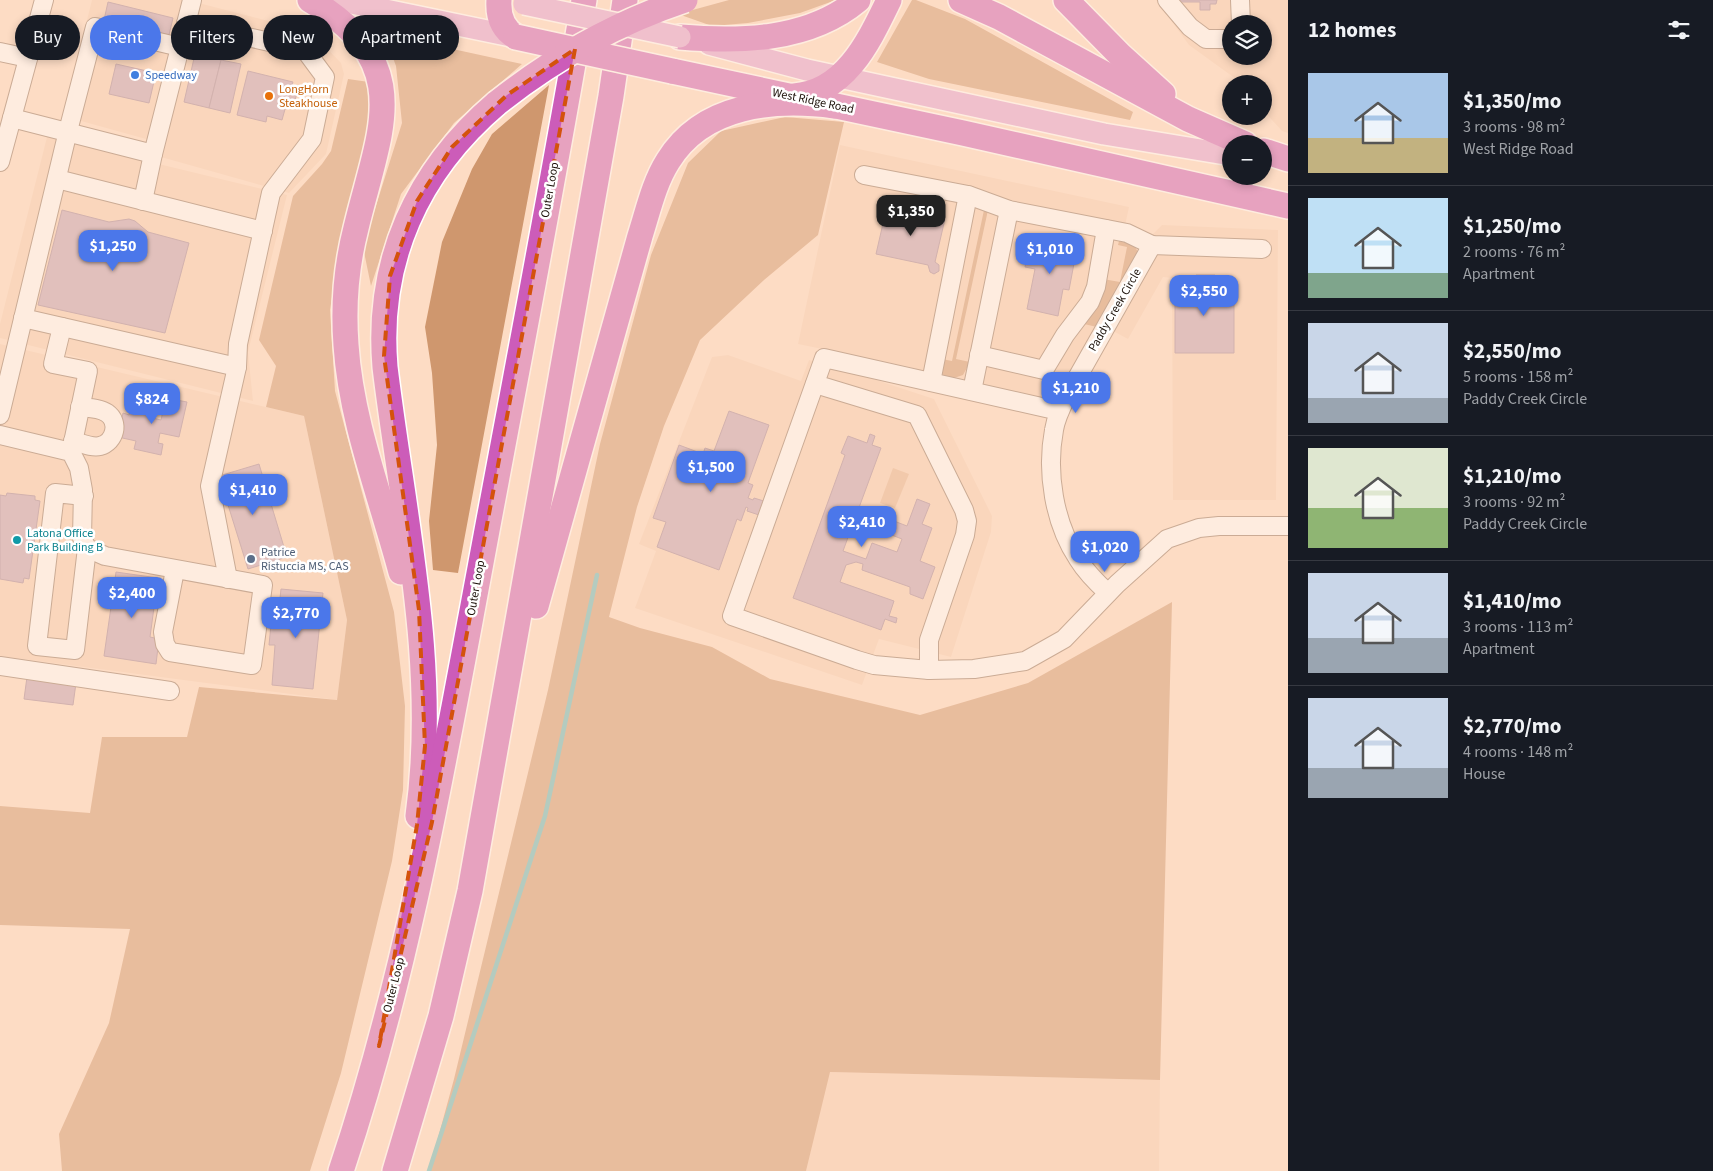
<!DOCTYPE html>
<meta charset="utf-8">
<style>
body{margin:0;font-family:"Source Sans 3",sans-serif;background:#242831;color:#f1f3f6;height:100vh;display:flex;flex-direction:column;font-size:19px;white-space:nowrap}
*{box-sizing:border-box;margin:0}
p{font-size:16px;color:#9ea1a6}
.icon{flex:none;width:28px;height:28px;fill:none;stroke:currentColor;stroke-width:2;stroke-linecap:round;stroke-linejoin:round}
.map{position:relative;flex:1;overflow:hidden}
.sheet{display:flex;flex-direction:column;background:#171b24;width:425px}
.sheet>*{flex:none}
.top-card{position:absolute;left:15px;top:15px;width:475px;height:45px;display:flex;gap:10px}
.buttons{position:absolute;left:1222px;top:15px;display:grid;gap:10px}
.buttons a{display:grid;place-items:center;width:50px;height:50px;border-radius:50%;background:#171b24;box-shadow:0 2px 8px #0003;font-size:25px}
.price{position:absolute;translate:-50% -42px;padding:0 11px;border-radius:10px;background:#4b77ea;color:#fff;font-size:16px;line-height:32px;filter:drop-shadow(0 1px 2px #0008)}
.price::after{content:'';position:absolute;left:50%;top:30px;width:15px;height:11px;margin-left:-8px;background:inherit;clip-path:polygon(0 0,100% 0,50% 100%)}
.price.active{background:#222;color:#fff}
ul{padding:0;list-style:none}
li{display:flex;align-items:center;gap:15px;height:125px;padding:0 20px}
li+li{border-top:1px solid #363941}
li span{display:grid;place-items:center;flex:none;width:140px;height:100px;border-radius:0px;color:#555}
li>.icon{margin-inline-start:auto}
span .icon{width:60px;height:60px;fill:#fffc;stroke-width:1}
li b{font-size:21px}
h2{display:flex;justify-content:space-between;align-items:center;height:60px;padding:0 20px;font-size:21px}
.tag{padding:0 18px;border-radius:22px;background:#171b24;box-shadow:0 2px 8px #0003;font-size:18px;line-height:45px}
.tag.active{background:#4b77ea;color:#fff}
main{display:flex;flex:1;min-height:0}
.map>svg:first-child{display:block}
.built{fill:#f6cfb2;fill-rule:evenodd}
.green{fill:#e4b28d}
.forest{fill:#cf976e}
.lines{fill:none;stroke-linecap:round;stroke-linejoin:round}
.stream{stroke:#5bb7b8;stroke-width:4.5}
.building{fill:#be9db2;stroke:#9e7e92}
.minor-casing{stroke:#8e705b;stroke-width:20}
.major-casing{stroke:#fff;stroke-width:24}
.highway-casing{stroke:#fff;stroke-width:28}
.minor{stroke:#fff;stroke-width:18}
.major{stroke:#e09dd5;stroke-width:21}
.highway{stroke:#cc5cb9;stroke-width:25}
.major-bridge-casing{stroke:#fff;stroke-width:24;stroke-linecap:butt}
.highway-bridge-casing{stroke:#fff;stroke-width:28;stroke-linecap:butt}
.major-bridge{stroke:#e09dd5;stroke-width:21}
.highway-bridge{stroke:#cc5cb9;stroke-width:25}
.marked{fill:none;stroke:#d4520c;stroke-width:4;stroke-dasharray:10 6;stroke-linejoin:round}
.shop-dot{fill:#3f7fe0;stroke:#fff;stroke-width:2}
.food-dot{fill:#e8710a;stroke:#fff;stroke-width:2}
.culture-dot{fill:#0f9aa8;stroke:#fff;stroke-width:2}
.service-dot{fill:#5c6f8a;stroke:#fff;stroke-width:2}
.labels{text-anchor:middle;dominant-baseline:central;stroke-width:5;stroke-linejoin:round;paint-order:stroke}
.shop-label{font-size:12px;fill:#366cbe;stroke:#fff;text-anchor:start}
.food-label{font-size:12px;fill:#c56008;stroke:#fff;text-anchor:start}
.street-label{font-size:12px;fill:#1c1109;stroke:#fff}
.culture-label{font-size:12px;fill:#0d838f;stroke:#fff;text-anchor:start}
.service-label{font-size:12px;fill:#4e5e75;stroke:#fff;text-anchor:start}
</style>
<main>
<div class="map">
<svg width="1288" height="1171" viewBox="0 0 1288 1171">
<rect width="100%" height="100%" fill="#fddcc4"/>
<g class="built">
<polygon points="92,0 187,0 288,26 315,36 341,63 344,74 326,154 289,193 161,157 164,144 63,116"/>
<path d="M1156 0H1288V133L1282 131 1264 111V84H1240L1236 79 1189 45ZM1231 24H1264V56H1231Z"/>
<polygon points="47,137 287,195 248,352 253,401 0,338 0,324"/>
<polygon points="840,145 1129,207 1125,226 1150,237 1162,225 1278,230 1276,500 1173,500 1172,278 1163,277 1128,339 1113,331 1072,405 952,380 910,367 798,344"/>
<polygon points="0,344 304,416 347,620 337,700 0,656"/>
<polygon points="728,355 801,381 809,360 864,376 934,399 992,516 991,532 951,657 879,639 862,685 635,608 656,551 639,544 712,357"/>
<polygon points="829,1072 1160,1080 1159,1171 806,1171"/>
</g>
<polygon class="green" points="893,468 909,474 895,508 880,503"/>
<g class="forest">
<polygon points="729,0 836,0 800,13 748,23 712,26 678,14"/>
<polygon points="912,0 916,0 965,19 1133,112 1130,120 929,79 877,62"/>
<polygon points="384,34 522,64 454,123 401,194 371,286 363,247 402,123 396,66"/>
<polygon points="348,79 369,82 372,123 342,233 330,310 335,391 394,612 405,706 403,790 392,861 341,1073 310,1171 62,1171 59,1134 109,1023 130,929 0,925 0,806 90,813 102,737 187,737 199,687 337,700 347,620 304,416 266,407 276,366 259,340 293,196 322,164 331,151"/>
<polygon points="549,85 458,573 433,570 429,521 437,445 432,373 425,327 442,242 472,169 492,134"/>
<polygon points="785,117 844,122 818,235 764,280 700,340 664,426 637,507 609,617 640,628 712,647 770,679 920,715 1028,683 1172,602 1160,1080 830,1072 806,1171 429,1171 454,1079 548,690 600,444 651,255 688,163 721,131"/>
<polygon points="984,210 988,210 956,359 970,362 963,375 954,378 945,377 940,371 942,359 952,361"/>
<polygon points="1120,237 1131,240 1138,252 1137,261 1058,399 1056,398 1097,327 1084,324 1101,290 1103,279 1120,282 1127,247 1118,245"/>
</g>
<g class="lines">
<polyline class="stream" points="429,1171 545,816 597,575"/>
</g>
<g class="building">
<polygon points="1176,0 1217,0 1216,4 1210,4 1210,10 1200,10 1200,2 1176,2"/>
<polygon points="108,2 173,18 169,35 104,20"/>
<polygon points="195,54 221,60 209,108 184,102"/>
<polygon points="221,60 241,64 230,113 209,108"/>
<polygon points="116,64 156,73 149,103 109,94"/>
<polygon points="248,71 293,82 291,87 298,89 294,104 287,102 282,120 267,116 266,122 237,115"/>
<polygon points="887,206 945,219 935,262 939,265 939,271 934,274 930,272 928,265 876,254"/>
<polygon points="62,210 109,222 129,219 135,221 148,232 189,243 165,333 38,305"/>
<polygon points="1042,240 1072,246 1071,252 1076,253 1069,290 1063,289 1058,316 1027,309 1035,269 1025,267 1029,245 1041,247"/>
<polygon points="1196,275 1215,275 1215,281 1223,281 1223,285 1234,285 1234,353 1175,353 1175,284 1187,284 1187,280 1196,280"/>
<polygon points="166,398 187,402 179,437 160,433 158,443 163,444 161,455 134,449 136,441 118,437 123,413 129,415 131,404 154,409 152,418 161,420"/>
<polygon points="729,411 769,425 748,483 753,485 748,498 753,500 754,498 767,502 762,516 747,511 748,508 746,507 741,521 737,519 719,570 657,547 666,522 653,518 679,445 703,454 705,448 714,451"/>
<polygon points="870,434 875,436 872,445 881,448 843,551 866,559 872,543 897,552 902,539 889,534 894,521 907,526 917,499 930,504 922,524 932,528 920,561 935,567 923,599 910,594 910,587 862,570 863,564 856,562 846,565 840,582 894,601 889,616 897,618 896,623 885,619 881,630 793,598 845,455 841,453 848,436 867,443"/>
<polygon points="259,464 287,557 248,569 219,476"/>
<polygon points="7,493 35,496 35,500 40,501 29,579 24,578 23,583 0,579 0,495 6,496"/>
<polygon points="116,572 158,578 150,637 159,639 156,664 104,656"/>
<polygon points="281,589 323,593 313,689 272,685 275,645 269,645 271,625 277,626"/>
<polygon points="27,677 76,683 73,705 24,699"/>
</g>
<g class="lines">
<g class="minor-casing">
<g id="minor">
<polyline points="1167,0 1190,27 1206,39 1231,39"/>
<polyline points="1240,0 1241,24"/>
<polyline points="186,23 305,50 325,77 312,139 271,193 238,344 237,367 210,486 228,579"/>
<polyline points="0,52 28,58"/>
<polyline points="12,118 153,154 192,0"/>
<polyline points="0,162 44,0"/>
<polyline points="864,175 968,195 1009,210 1127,233 1152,245 1262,249"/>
<polyline points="57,179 263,231"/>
<polyline points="143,201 153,154"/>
<polyline points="23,318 237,367"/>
<polyline points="62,327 53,364 88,371 71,452"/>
<polyline points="979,355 1044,370 1065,335 1090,302 1096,287 1106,229"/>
<polyline points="931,382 968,195"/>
<polyline points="815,384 917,415 964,510 967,521 965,535 929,640 929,670"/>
<polyline points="972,391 1009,210"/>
<polyline points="1059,411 824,358 732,616 857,660 874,665 929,670 974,669 1025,661 1064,639 1117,584 1167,539 1199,528 1219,526 1288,526"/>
<polyline points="0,415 68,131 95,27 180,47"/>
<polyline points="0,435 71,452 79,468 83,490 82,538 87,548 105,556 263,585 252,665 170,652 165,644 163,632 175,570"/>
<path d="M73 441C81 443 92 448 100 446 115 442 120 422 107 413 100 408 89 408 80 407"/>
<polyline points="84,496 55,493 37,646 75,650 87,548"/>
<path d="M1108 593C1097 583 1086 572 1078 559 1054 523 1046 472 1054 430 1056 417 1062 406 1068 394L1152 245"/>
<polyline points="0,666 170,691"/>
</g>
</g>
<g class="major-casing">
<g id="major">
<polyline points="337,0 516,37"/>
<polyline points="709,44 807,70 1104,134 1231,155"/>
</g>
</g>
<g class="highway-casing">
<g id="highway">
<path d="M310 0C418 64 379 131 356 228 346 267 343 305 346 345 351 422 381 497 401 572"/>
<path d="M499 0C498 15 502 29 516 37"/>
<polyline points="961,0 999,17 1188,119 1245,144"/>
<polyline points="1066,0 1120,55 1163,94"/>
<path d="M680 37C740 42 809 41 858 0"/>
<polyline points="672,71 963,133 1288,206"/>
<path d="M794 96C846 92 869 41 889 0"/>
<polyline points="1264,151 1288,159"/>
<path d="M536 606 640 236C648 211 654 183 668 161 703 104 774 98 835 106"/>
<path d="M418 816C439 665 403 516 385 367 376 261 417 171 497 103"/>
<path d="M341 1171C407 975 442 771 480 568 515 379 552 190 584 0"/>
<polyline points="395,1171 441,1016 470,891 611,96 625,0"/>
</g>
</g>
<use href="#minor" class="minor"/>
<use href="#major" class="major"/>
<use href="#highway" class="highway"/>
<g class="major-bridge-casing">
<polyline id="major-bridge" points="524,4 680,37"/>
</g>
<g class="highway-bridge-casing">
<g id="highway-bridge">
<polyline points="516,37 672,71"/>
<path d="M497 103C554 58 616 23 685 0"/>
</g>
</g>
<use href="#major-bridge" class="major-bridge"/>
<use href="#highway-bridge" class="highway-bridge"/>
</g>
<path d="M0 0H1288V1171H0ZM575 49 432 822 379 1046 417 825 425 746 419 610 384 356 390 276 417 201 452 147 507 95Z" fill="#fddcc4" fill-opacity=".55" fill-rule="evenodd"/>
<path class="marked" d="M575 49 432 822 379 1046 417 825 425 746 419 610 384 356 390 276 417 201 452 147 507 95Z"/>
<circle class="shop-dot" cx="135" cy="75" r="5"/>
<circle class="food-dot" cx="269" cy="96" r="5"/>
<circle class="culture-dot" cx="17" cy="540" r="5"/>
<circle class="service-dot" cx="251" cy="559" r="5"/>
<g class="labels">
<g class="shop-label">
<text x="145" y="75">Speedway</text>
</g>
<g class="food-label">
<text x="279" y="89">LongHorn<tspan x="279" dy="14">Steakhouse</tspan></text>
</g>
<g class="street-label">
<text transform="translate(813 101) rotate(12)">West Ridge Road</text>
<text transform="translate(550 190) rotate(-80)">Outer Loop</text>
<text transform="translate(1115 310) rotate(-60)">Paddy Creek Circle</text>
<text transform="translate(476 588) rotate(-80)">Outer Loop</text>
<text transform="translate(394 985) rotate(-76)">Outer Loop</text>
</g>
<g class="culture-label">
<text x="27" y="533">Latona Office<tspan x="27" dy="14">Park Building B</tspan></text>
</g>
<g class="service-label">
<text x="261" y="552">Patrice<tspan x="261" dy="14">Ristuccia MS, CAS</tspan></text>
</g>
</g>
</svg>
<div class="buttons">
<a><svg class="icon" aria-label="layers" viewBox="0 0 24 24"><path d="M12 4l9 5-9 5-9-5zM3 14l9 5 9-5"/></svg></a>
<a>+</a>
<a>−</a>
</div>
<b class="price active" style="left:911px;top:237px">$1,350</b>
<b class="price" style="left:113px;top:272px">$1,250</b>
<b class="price" style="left:1050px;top:275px">$1,010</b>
<b class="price" style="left:1204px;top:317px">$2,550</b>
<b class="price" style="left:1076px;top:414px">$1,210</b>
<b class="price" style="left:152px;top:425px">$824</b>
<b class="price" style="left:711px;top:493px">$1,500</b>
<b class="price" style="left:253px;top:516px">$1,410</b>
<b class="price" style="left:862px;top:548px">$2,410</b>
<b class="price" style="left:1105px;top:573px">$1,020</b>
<b class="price" style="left:132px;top:619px">$2,400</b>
<b class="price" style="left:296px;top:639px">$2,770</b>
<div class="top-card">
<a class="tag">Buy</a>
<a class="tag active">Rent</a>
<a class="tag">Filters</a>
<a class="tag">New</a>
<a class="tag">Apartment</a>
</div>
</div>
<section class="sheet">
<h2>12 homes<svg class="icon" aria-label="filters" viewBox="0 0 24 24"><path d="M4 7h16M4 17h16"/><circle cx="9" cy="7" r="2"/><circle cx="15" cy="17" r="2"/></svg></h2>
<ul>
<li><span style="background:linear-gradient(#a9c7e8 65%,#c2b280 0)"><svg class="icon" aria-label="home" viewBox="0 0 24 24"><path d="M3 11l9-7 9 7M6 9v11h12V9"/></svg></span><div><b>$1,350/mo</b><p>3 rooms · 98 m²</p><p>West Ridge Road</p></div></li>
<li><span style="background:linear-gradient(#bfe0f5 75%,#7fa58c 0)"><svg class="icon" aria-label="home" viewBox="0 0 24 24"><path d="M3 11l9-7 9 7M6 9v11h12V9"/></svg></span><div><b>$1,250/mo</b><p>2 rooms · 76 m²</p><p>Apartment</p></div></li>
<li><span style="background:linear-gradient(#c9d6e8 75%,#9aa5b1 0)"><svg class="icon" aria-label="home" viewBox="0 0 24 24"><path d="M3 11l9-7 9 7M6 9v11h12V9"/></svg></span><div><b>$2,550/mo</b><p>5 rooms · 158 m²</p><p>Paddy Creek Circle</p></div></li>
<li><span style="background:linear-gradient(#dfe7d0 60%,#8fb573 0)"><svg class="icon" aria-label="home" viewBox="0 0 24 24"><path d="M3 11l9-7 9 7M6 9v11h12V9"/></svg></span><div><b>$1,210/mo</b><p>3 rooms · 92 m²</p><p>Paddy Creek Circle</p></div></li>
<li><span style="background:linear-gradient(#c9d6e8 65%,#9aa5b1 0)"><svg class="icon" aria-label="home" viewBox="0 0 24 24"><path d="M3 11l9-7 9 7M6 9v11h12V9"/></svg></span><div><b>$1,410/mo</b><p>3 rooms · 113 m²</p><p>Apartment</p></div></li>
<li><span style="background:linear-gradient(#c9d6e8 70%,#9aa5b1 0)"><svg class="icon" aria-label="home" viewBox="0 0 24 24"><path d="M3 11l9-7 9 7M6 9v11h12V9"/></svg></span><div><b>$2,770/mo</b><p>4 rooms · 148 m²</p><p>House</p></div></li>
</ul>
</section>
</main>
